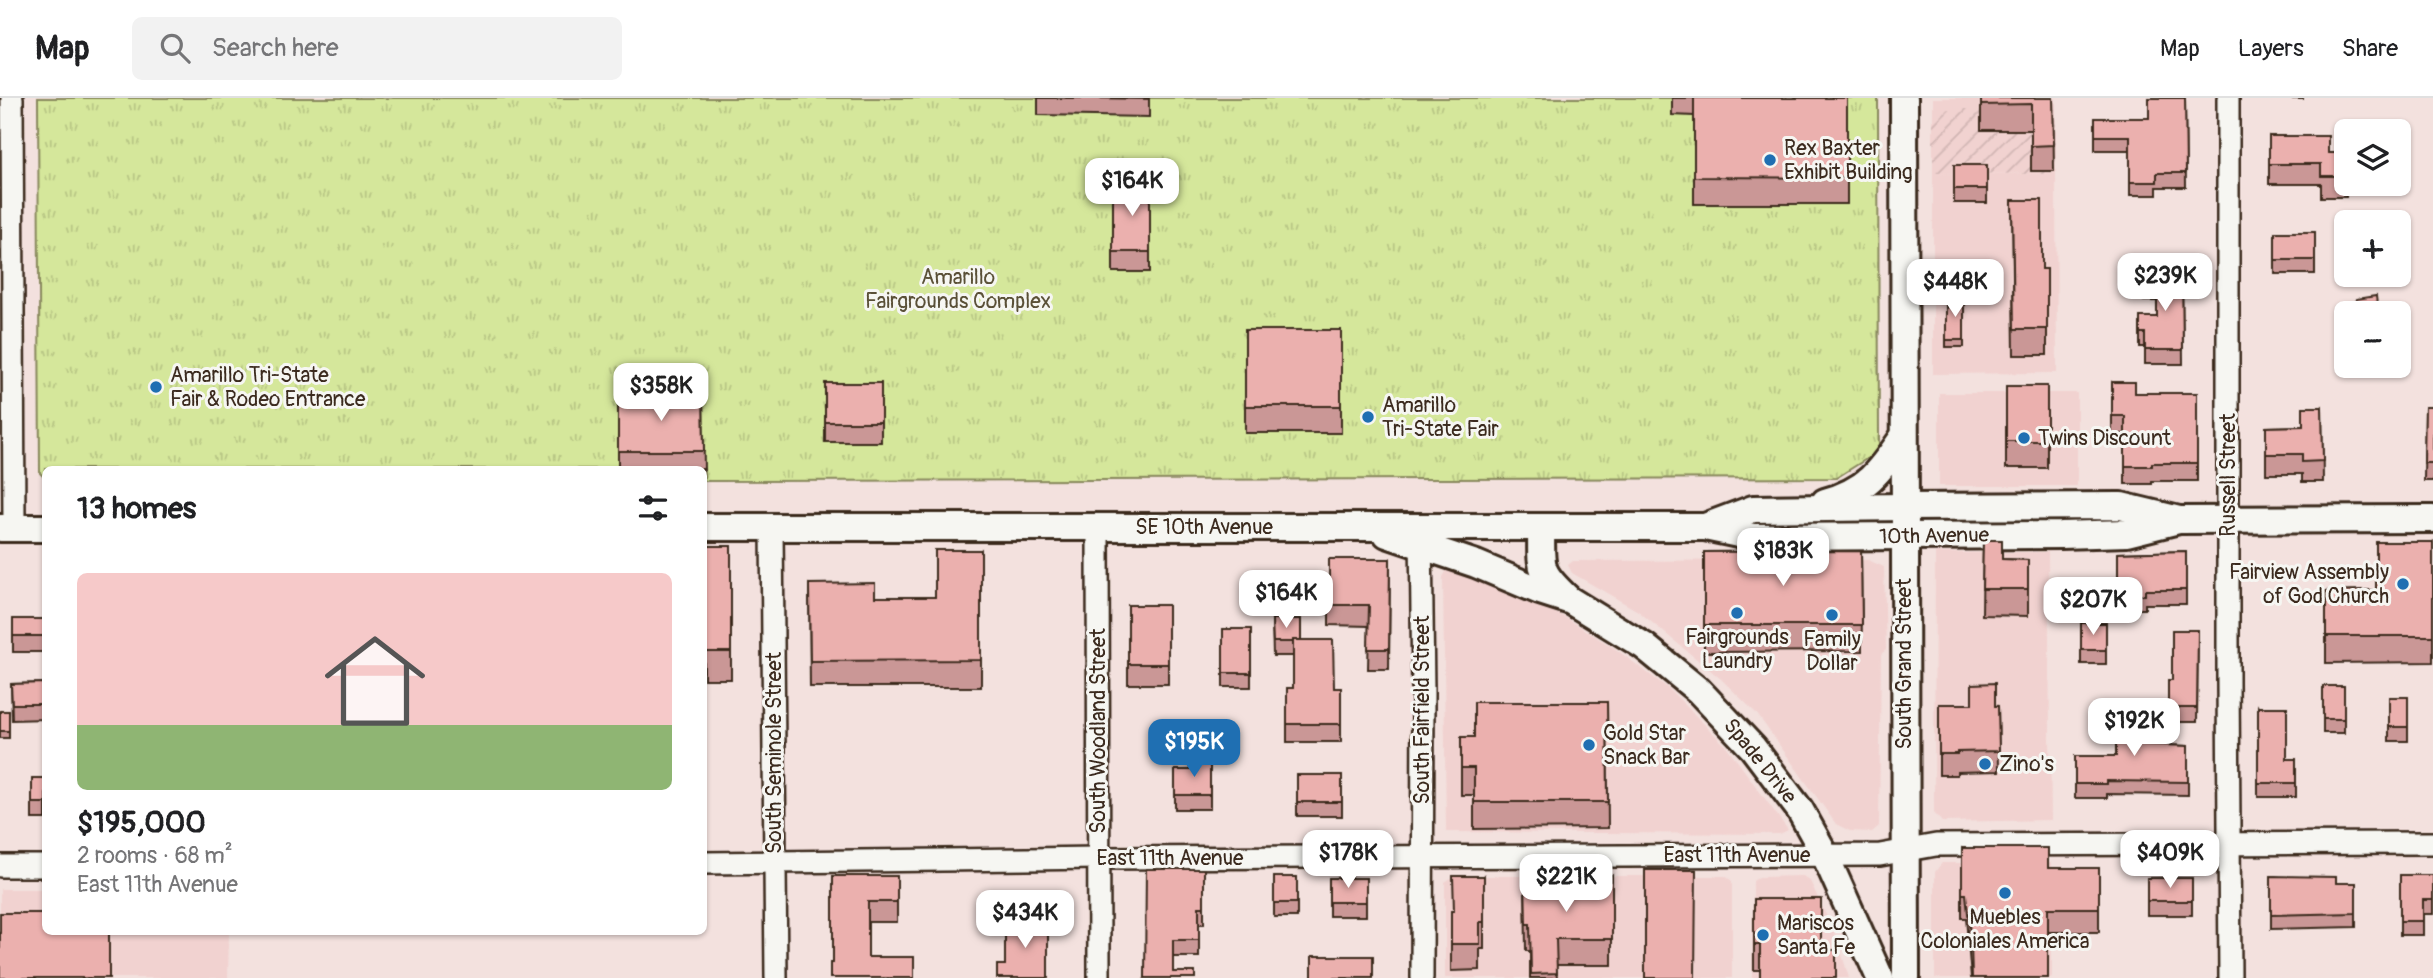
<!DOCTYPE html>
<meta charset="utf-8">
<style>
body{margin:0;font-family:Pangolin,sans-serif;background:#f2f2f2;color:#202124;height:100vh;display:flex;flex-direction:column;font-size:26px;white-space:nowrap}
*{box-sizing:border-box;margin:0}
p{font-size:23px;color:#757577}
.icon{flex:none;width:38px;height:38px;fill:none;stroke:currentColor;stroke-width:2;stroke-linecap:round;stroke-linejoin:round}
.map{position:relative;flex:1;overflow:hidden}
.sheet{position:absolute;left:42px;top:368px;width:665px;height:469px;display:flex;flex-direction:column;background:#fff;border-radius:10px;box-shadow:0 2px 5px #0004}
.sheet>*{flex:none}
.controls{position:absolute;left:2334px;top:21px;display:grid;gap:14px}
.controls a{display:grid;place-items:center;width:77px;height:77px;border-radius:10px;background:#fff;box-shadow:0 2px 5px #0004;font-size:35px}
.price{position:absolute;translate:-50% -60px;padding:0 16px;border-radius:14px;background:#fff;color:#222;font-size:23px;line-height:46px;filter:drop-shadow(0 2px 4px #0008)}
.price::after{content:'';position:absolute;left:50%;top:42px;width:21px;height:16px;margin-left:-10px;background:inherit;clip-path:polygon(0 0,100% 0,50% 100%)}
.price.selected{background:#1f6fb2;color:#fff}
ul{padding:0;list-style:none}
li{display:grid;align-content:center;gap:14px;height:371px;padding:0 35px}
li span{display:grid;place-items:center;height:217px;border-radius:10px;color:#555}
li>.icon{margin-inline-start:auto}
span .icon{width:126px;height:126px;fill:#fffc;stroke-width:1}
li b{font-size:30px}
h2{display:flex;justify-content:space-between;align-items:center;height:84px;padding:0 35px;font-size:30px}
header{display:flex;align-items:center;gap:42px;box-sizing:border-box;height:98px;padding:0 35px;background:#fff;border-bottom:2px solid #e0e0e0}
header strong{font-size:33px}
nav{display:flex;gap:38px;margin-inline-start:auto;font-size:24px}
.search{width:490px;height:63px;background:#f2f2f2;display:flex;align-items:center;gap:18px;box-sizing:border-box;padding:0 24px;border-radius:10px;color:#757577;font-size:26px}
.map>svg:first-child{display:block}
.built{fill:#f1d2d0}
.industrial{fill:url(#industrial-furrows)}
.park{fill:url(#park-tufts);stroke:#88885c;stroke-width:2}
.lines{fill:none;stroke-linecap:round;stroke-linejoin:round}
.minor-casing{stroke:#3b2a1e;stroke-width:26}
.major-casing{stroke:#3b2a1e;stroke-width:32}
.minor{stroke:#f6f6f2;stroke-width:21}
.major{stroke:#f6f6f2;stroke-width:26}
.wall{fill:#ca9796;stroke:#3b2a1e;stroke-width:2}
.building{fill:#ebb0ae;stroke:#3b2a1e;stroke-width:2}
.poi-dot{fill:#1f6fb2;stroke:#f6f6f2;stroke-width:2.5}
.labels{text-anchor:middle;dominant-baseline:central;stroke-width:6;stroke-linejoin:round;paint-order:stroke}
.poi-label{font-size:21px;fill:#3b2a1e;stroke:#f6f6f2;text-anchor:start}
.park-label{font-size:21px;fill:#5a5037;stroke:#f6f6f2}
.street-label{font-size:21px;fill:#3b2a1e;stroke:#f6f6f2}
</style>
<header>
<strong>Map</strong>
<div class="search"><svg class="icon" aria-label="search" viewBox="0 0 24 24"><circle cx="10" cy="10" r="6"/><path d="M15 15l6 6"/></svg>Search here</div>
<nav><a>Map</a><a>Layers</a><a>Share</a></nav>
</header>
<div class="map">
<svg width="2433" height="880" viewBox="0 0 2433 880">
<defs>
<pattern id="industrial-furrows" width="10" height="10" patternUnits="userSpaceOnUse" patternTransform="scale(1.75)"><rect width="10" height="10" fill="#f1d2d0"/><path d="M-1 1l2-2M0 10L10 0M9 11l2-2" fill="none" stroke="#d0b4b2"/></pattern>
<pattern id="park-tufts" width="24" height="20" patternUnits="userSpaceOnUse" patternTransform="scale(1.75)"><rect width="24" height="20" fill="#d5e79b"/><path d="M3 7l-1-3M5 7V3M7 7l1-3M15 17l-1-3M17 17v-4M19 17l1-3" fill="none" stroke="#b8c685"/></pattern>
</defs>
<rect width="100%" height="100%" fill="#f3e1de"/>
<filter id="ink" filterUnits="userSpaceOnUse"><feTurbulence type="fractalNoise" baseFrequency=".0143" numOctaves="2"/><feDisplacementMap in="SourceGraphic" scale="14" xChannelSelector="R" yChannelSelector="G"/><feConvolveMatrix kernelMatrix="1 2 1 2 8 2 1 2 1" color-interpolation-filters="sRGB"/></filter>
<g filter="url(#ink)">
<g class="built">
<rect x="1933" y="0" width="123" height="11"/>
<polygon points="1933,75 2056,76 2057,275 1933,276"/>
<rect x="1939" y="295" width="138" height="93"/>
<polygon points="2048,454 2051,722 1942,724 1934,715 1935,455"/>
<polygon points="1868,462 1884,469 1886,552 1881,556 1879,728 1872,734 1850,733 1836,726 1757,616 1721,581 1638,513 1572,475 1568,467 1573,463"/>
<polygon points="1448,470 1508,492 1566,520 1617,552 1669,591 1727,649 1788,732 1780,736 1446,734 1443,479"/>
<polygon points="1942,765 2052,765 2052,880 1935,880 1935,774"/>
<polygon points="1454,778 1725,778 1732,783 1732,880 1445,880 1445,784"/>
<polygon points="1803,778 1810,783 1837,840 1849,880 1752,880 1753,783 1759,779"/>
<polygon points="0,791 45,791 46,833 229,833 228,880 0,880"/>
</g>
<polygon class="industrial" points="1933,11 2056,11 2056,76 1933,75"/>
<polygon class="park" points="38,0 1878,0 1879,353 1836,380 718,383 704,383 704,371 46,371 45,380 40,375"/>
<g class="lines">
<g class="minor-casing">
<g id="minor">
<polyline points="12,0 14,430"/>
<polyline points="2228,0 2228,583 2230,880"/>
<polyline points="772,429 776,880"/>
<polyline points="1098,429 1099,880"/>
<polyline points="1421,434 1423,594 1422,880"/>
<polyline points="704,765 1098,760 1880,757 1936,747 2433,745"/>
<polyline points="0,768 46,768"/>
</g>
</g>
<g class="major-casing">
<g id="major">
<polyline points="1904,0 1906,880"/>
<path d="M1825 404C1868 392 1880 373 1904 338"/>
<polyline points="704,429 1705,429 1753,439 2061,437 2127,435 2179,422"/>
<path d="M1541 429C1542 469 1536 471 1567 500"/>
<polyline points="1705,429 1753,411 1903,409 2121,408 2179,422 2433,421"/>
<polyline points="0,430 46,430"/>
<polyline points="1387,436 1476,466 1540,493 1571,503 1644,548 1699,593 1753,650 1800,712 1825,757 1880,880"/>
</g>
</g>
<use href="#minor" class="minor"/>
<use href="#major" class="major"/>
</g>
<g class="wall">
<polygon points="1038,0 1149,0 1149,19 1038,17"/>
<polygon points="1672,0 1847,0 1847,106 1694,106 1694,18 1672,17"/>
<polygon points="1981,0 2053,0 2054,73 2031,73 2031,32 1981,32"/>
<polygon points="2185,0 2186,89 2157,89 2157,97 2130,97 2130,52 2095,52 2095,20 2149,20"/>
<rect x="2264" y="0" width="39" height="1"/>
<polygon points="2269,38 2328,55 2346,55 2346,99 2321,99 2321,86 2269,86"/>
<rect x="1954" y="67" width="33" height="38"/>
<rect x="1113" y="87" width="37" height="87"/>
<polygon points="2012,102 2042,171 2047,171 2047,257 2014,257"/>
<rect x="2275" y="134" width="40" height="42"/>
<polygon points="2144,174 2182,174 2183,266 2145,266 2145,249 2140,249 2140,219 2157,219 2157,203 2144,203"/>
<rect x="1946" y="200" width="18" height="49"/>
<rect x="1245" y="232" width="96" height="103"/>
<polygon points="2112,284 2135,295 2197,295 2197,383 2152,383 2152,386 2125,386 2125,336 2112,336"/>
<rect x="825" y="285" width="56" height="59"/>
<rect x="2006" y="288" width="41" height="82"/>
<polygon points="618,296 703,296 704,373 704,371 618,371"/>
<polygon points="2322,309 2323,384 2302,384 2302,376 2266,376 2266,329 2303,328"/>
<polygon points="2425,309 2433,309 2433,383 2424,383"/>
<polygon points="1983,442 2002,461 2028,462 2028,518 1982,517"/>
<polygon points="2433,444 2433,564 2326,565 2326,493 2376,492"/>
<rect x="704" y="448" width="27" height="133"/>
<polygon points="981,452 981,589 810,589 809,486 875,499 935,499"/>
<polygon points="1861,453 1862,553 1704,554 1704,454"/>
<polygon points="2186,453 2186,506 2145,506 2145,511 2118,511 2118,455"/>
<polygon points="1390,461 1389,571 1368,571 1369,528 1329,527 1329,507"/>
<rect x="1128" y="507" width="40" height="79"/>
<rect x="13" y="521" width="33" height="33"/>
<polygon points="1272,521 1301,542 1334,590 1341,590 1341,644 1287,644 1287,590 1293,590 1293,558 1273,558"/>
<rect x="2081" y="525" width="25" height="41"/>
<rect x="1223" y="531" width="28" height="58"/>
<polygon points="2198,532 2197,624 2168,624 2168,582 2172,582"/>
<polygon points="46,585 46,621 12,622 11,586"/>
<rect x="2323" y="588" width="21" height="47"/>
<rect x="2389" y="599" width="19" height="44"/>
<polygon points="1607,604 1608,730 1474,731 1474,697 1461,697 1461,639 1474,639"/>
<polygon points="1939,606 1972,606 1998,608 1999,673 1957,674 1957,677 1939,677"/>
<polygon points="2258,609 2287,661 2296,661 2296,699 2258,699"/>
<rect x="0" y="613" width="9" height="27"/>
<polygon points="2139,646 2188,648 2188,697 2107,696 2107,700 2075,700 2075,658 2116,658"/>
<polygon points="1210,662 1210,711 1175,711 1175,672 1190,672"/>
<rect x="1297" y="677" width="45" height="41"/>
<rect x="32" y="680" width="14" height="41"/>
<polygon points="1962,750 2048,770 2099,770 2099,834 2048,834 2048,880 1971,880 1966,820 1962,820"/>
<polygon points="1204,771 1204,826 1199,826 1199,859 1173,859 1173,874 1145,880"/>
<polygon points="1612,777 1612,867 1556,867 1557,880 1530,880 1530,853 1526,853 1525,778"/>
<polygon points="2400,777 2433,777 2433,816 2423,816 2423,837 2400,837"/>
<polygon points="833,778 897,778 897,824 868,824 833,865"/>
<polygon points="1484,778 1484,851 1480,851 1480,872 1451,873 1451,813 1454,813"/>
<polygon points="2271,778 2336,785 2356,785 2356,829 2271,831"/>
<rect x="1274" y="779" width="23" height="40"/>
<rect x="1329" y="780" width="37" height="38"/>
<rect x="2147" y="780" width="45" height="37"/>
<polygon points="1754,801 1821,801 1760,872 1754,872"/>
</g>
<g class="building">
<polygon points="1085,0 1149,0 1149,1"/>
<polygon points="1694,0 1847,0 1847,80 1694,79"/>
<polygon points="1981,0 2053,0 2054,47 2031,48 2031,6 1981,7"/>
<polygon points="2149,0 2185,0 2186,75 2157,75 2157,84 2130,84 2130,38 2095,38 2095,20 2149,20"/>
<polygon points="2269,38 2328,38 2328,55 2346,55 2346,78 2321,78 2321,66 2269,66"/>
<rect x="1954" y="67" width="33" height="24"/>
<rect x="1113" y="87" width="37" height="67"/>
<polygon points="2012,102 2042,102 2042,171 2047,171 2047,231 2014,231"/>
<rect x="2275" y="134" width="40" height="28"/>
<polygon points="2144,174 2182,174 2183,252 2145,252 2145,235 2140,235 2140,219 2157,219 2157,189 2144,189"/>
<polygon points="2376,198 2378,215 2358,215 2356,201"/>
<rect x="1946" y="200" width="18" height="42"/>
<rect x="1245" y="232" width="96" height="76"/>
<polygon points="2112,284 2135,284 2135,295 2197,295 2197,365 2152,365 2152,368 2125,368 2125,318 2112,318"/>
<rect x="825" y="285" width="56" height="39"/>
<rect x="2006" y="288" width="41" height="55"/>
<polygon points="618,296 703,296 704,353 618,353"/>
<polygon points="2303,309 2322,309 2323,363 2302,364 2302,356 2266,356 2266,329 2303,328"/>
<polygon points="2425,309 2433,309 2433,365 2424,365"/>
<polygon points="1983,442 2002,442 2002,461 2028,462 2028,491 1982,491"/>
<polygon points="2376,444 2433,444 2433,538 2326,538 2326,493 2376,492"/>
<rect x="704" y="448" width="27" height="106"/>
<polygon points="935,452 981,452 981,562 810,563 809,486 875,485 875,499 935,499"/>
<polygon points="1861,453 1862,527 1704,527 1704,454"/>
<polygon points="2186,453 2186,492 2145,492 2145,497 2118,497 2118,455"/>
<polygon points="1329,461 1390,461 1389,551 1368,551 1369,507 1329,507"/>
<rect x="1128" y="507" width="40" height="59"/>
<rect x="13" y="521" width="33" height="17"/>
<polygon points="1272,521 1301,521 1301,542 1293,542 1293,544 1273,544"/>
<rect x="2081" y="525" width="25" height="27"/>
<rect x="1223" y="531" width="28" height="44"/>
<polygon points="2172,532 2198,532 2197,610 2168,610 2168,582 2172,582"/>
<polygon points="1293,542 1333,542 1334,590 1341,590 1341,626 1287,626 1287,590 1293,590"/>
<polygon points="46,585 46,606 12,606 11,586"/>
<polygon points="1995,585 1995,608 1998,608 1999,653 1957,654 1957,656 1939,656 1939,606 1972,606 1972,586"/>
<rect x="2323" y="588" width="21" height="33"/>
<rect x="2389" y="599" width="19" height="30"/>
<polygon points="1474,604 1607,604 1608,704 1474,704 1474,670 1461,670 1461,639 1474,639"/>
<polygon points="2119,605 2139,605 2139,646 2188,648 2188,684 2107,683 2107,686 2075,686 2075,658 2116,658 2116,646 2119,646"/>
<polygon points="2258,609 2287,609 2287,661 2296,661 2296,685 2258,685"/>
<rect x="0" y="613" width="9" height="20"/>
<polygon points="1190,662 1210,662 1210,697 1175,697 1175,672 1190,672"/>
<rect x="1297" y="677" width="45" height="27"/>
<rect x="32" y="680" width="14" height="25"/>
<polygon points="1962,750 2048,750 2048,770 2099,770 2099,810 2048,810 2048,880 1972,880 1971,845 1966,796 1962,796"/>
<polygon points="1146,771 1204,771 1204,809 1199,809 1199,842 1173,842 1173,874 1195,874 1195,880 1145,880"/>
<polygon points="1645,772 1696,772 1695,880 1645,880"/>
<polygon points="1612,777 1612,841 1556,841 1557,875 1531,876 1530,826 1526,826 1525,778"/>
<polygon points="2400,777 2433,777 2433,802 2423,802 2423,823 2400,823"/>
<polygon points="833,778 897,778 897,804 868,804 868,859 914,859 914,880 830,880 830,865 833,865"/>
<polygon points="1453,778 1484,778 1484,824 1480,824 1480,846 1451,846 1451,813 1454,813"/>
<polygon points="2271,778 2336,779 2336,785 2356,785 2356,815 2271,817"/>
<rect x="1274" y="779" width="23" height="26"/>
<rect x="1329" y="780" width="37" height="24"/>
<rect x="2147" y="780" width="45" height="23"/>
<polygon points="1754,801 1821,801 1821,852 1836,852 1836,880 1760,880 1760,847 1754,847"/>
<polygon points="0,815 46,815 46,833 109,833 109,880 0,880"/>
<polygon points="1005,822 1048,822 1048,880 997,880 997,867 1005,867"/>
<rect x="1312" y="858" width="61" height="22"/>
</g>
</g>
<g class="poi-dot">
<circle cx="1770" cy="62" r="7"/>
<circle cx="156" cy="289" r="7"/>
<circle cx="1368" cy="319" r="7"/>
<circle cx="2024" cy="340" r="7"/>
<circle cx="2403" cy="486" r="7"/>
<circle cx="1737" cy="515" r="7"/>
<circle cx="1832" cy="517" r="7"/>
<circle cx="1589" cy="647" r="7"/>
<circle cx="1985" cy="666" r="7"/>
<circle cx="2005" cy="795" r="7"/>
<circle cx="1763" cy="837" r="7"/>
</g>
<g class="labels">
<g class="poi-label">
<text x="1784" y="50">Rex Baxter<tspan x="1784" dy="24">Exhibit Building</tspan></text>
<text x="170" y="277">Amarillo Tri-State<tspan x="170" dy="24">Fair &amp; Rodeo Entrance</tspan></text>
<text x="1382" y="307">Amarillo<tspan x="1382" dy="24">Tri-State Fair</tspan></text>
<text x="2038" y="340">Twins Discount</text>
<text x="2389" y="474" text-anchor="end">Fairview Assembly<tspan x="2389" dy="24">of God Church</tspan></text>
<text x="1737" y="539" text-anchor="middle">Fairgrounds<tspan x="1737" dy="24">Laundry</tspan></text>
<text x="1832" y="541" text-anchor="middle">Family<tspan x="1832" dy="24">Dollar</tspan></text>
<text x="1603" y="635">Gold Star<tspan x="1603" dy="24">Snack Bar</tspan></text>
<text x="1999" y="666">Zino's</text>
<text x="2005" y="819" text-anchor="middle">Muebles<tspan x="2005" dy="24">Coloniales America</tspan></text>
<text x="1777" y="825">Mariscos<tspan x="1777" dy="24">Santa Fe</tspan></text>
</g>
<g class="park-label">
<text x="958" y="179">Amarillo<tspan x="958" dy="24">Fairgrounds Complex</tspan></text>
</g>
<g class="street-label">
<text transform="translate(2228 377) rotate(-90)">Russell Street</text>
<text x="1204" y="429">SE 10th Avenue</text>
<text transform="translate(1934 438) rotate(-1)">10th Avenue</text>
<text transform="translate(1904 566) rotate(-90)">South Grand Street</text>
<text transform="translate(1422 612) rotate(-90)">South Fairfield Street</text>
<text transform="translate(1098 633) rotate(-90)">South Woodland Street</text>
<text transform="translate(774 655) rotate(-90)">South Seminole Street</text>
<text transform="translate(1760 663) rotate(51)">Spade Drive</text>
<text x="1737" y="757">East 11th Avenue</text>
<text x="1170" y="760">East 11th Avenue</text>
</g>
</g>
</svg>
<div class="controls">
<a><svg class="icon" aria-label="layers" viewBox="0 0 24 24"><path d="M12 4l9 5-9 5-9-5zM3 14l9 5 9-5"/></svg></a>
<a>+</a>
<a>−</a>
</div>
<b class="price" style="left:1132px;top:120px">$164K</b>
<b class="price" style="left:2165px;top:215px">$239K</b>
<b class="price" style="left:1955px;top:221px">$448K</b>
<b class="price" style="left:661px;top:325px">$358K</b>
<b class="price" style="left:1783px;top:490px">$183K</b>
<b class="price" style="left:1286px;top:532px">$164K</b>
<b class="price" style="left:2093px;top:539px">$207K</b>
<b class="price" style="left:2134px;top:660px">$192K</b>
<b class="price selected" style="left:1194px;top:681px">$195K</b>
<b class="price" style="left:1348px;top:792px">$178K</b>
<b class="price" style="left:2170px;top:792px">$409K</b>
<b class="price" style="left:1566px;top:816px">$221K</b>
<b class="price" style="left:1025px;top:852px">$434K</b>
<section class="sheet">
<h2>13 homes<svg class="icon" aria-label="filters" viewBox="0 0 24 24"><path d="M4 7h16M4 17h16"/><circle cx="9" cy="7" r="2"/><circle cx="15" cy="17" r="2"/></svg></h2>
<ul>
<li><span style="background:linear-gradient(#f6c9c9 70%,#8fb573 0)"><svg class="icon" aria-label="home" viewBox="0 0 24 24"><path d="M3 11l9-7 9 7M6 9v11h12V9"/></svg></span><div><b>$195,000</b><p>2 rooms · 68 m²</p><p>East 11th Avenue</p></div></li>
</ul>
</section>
</div>
